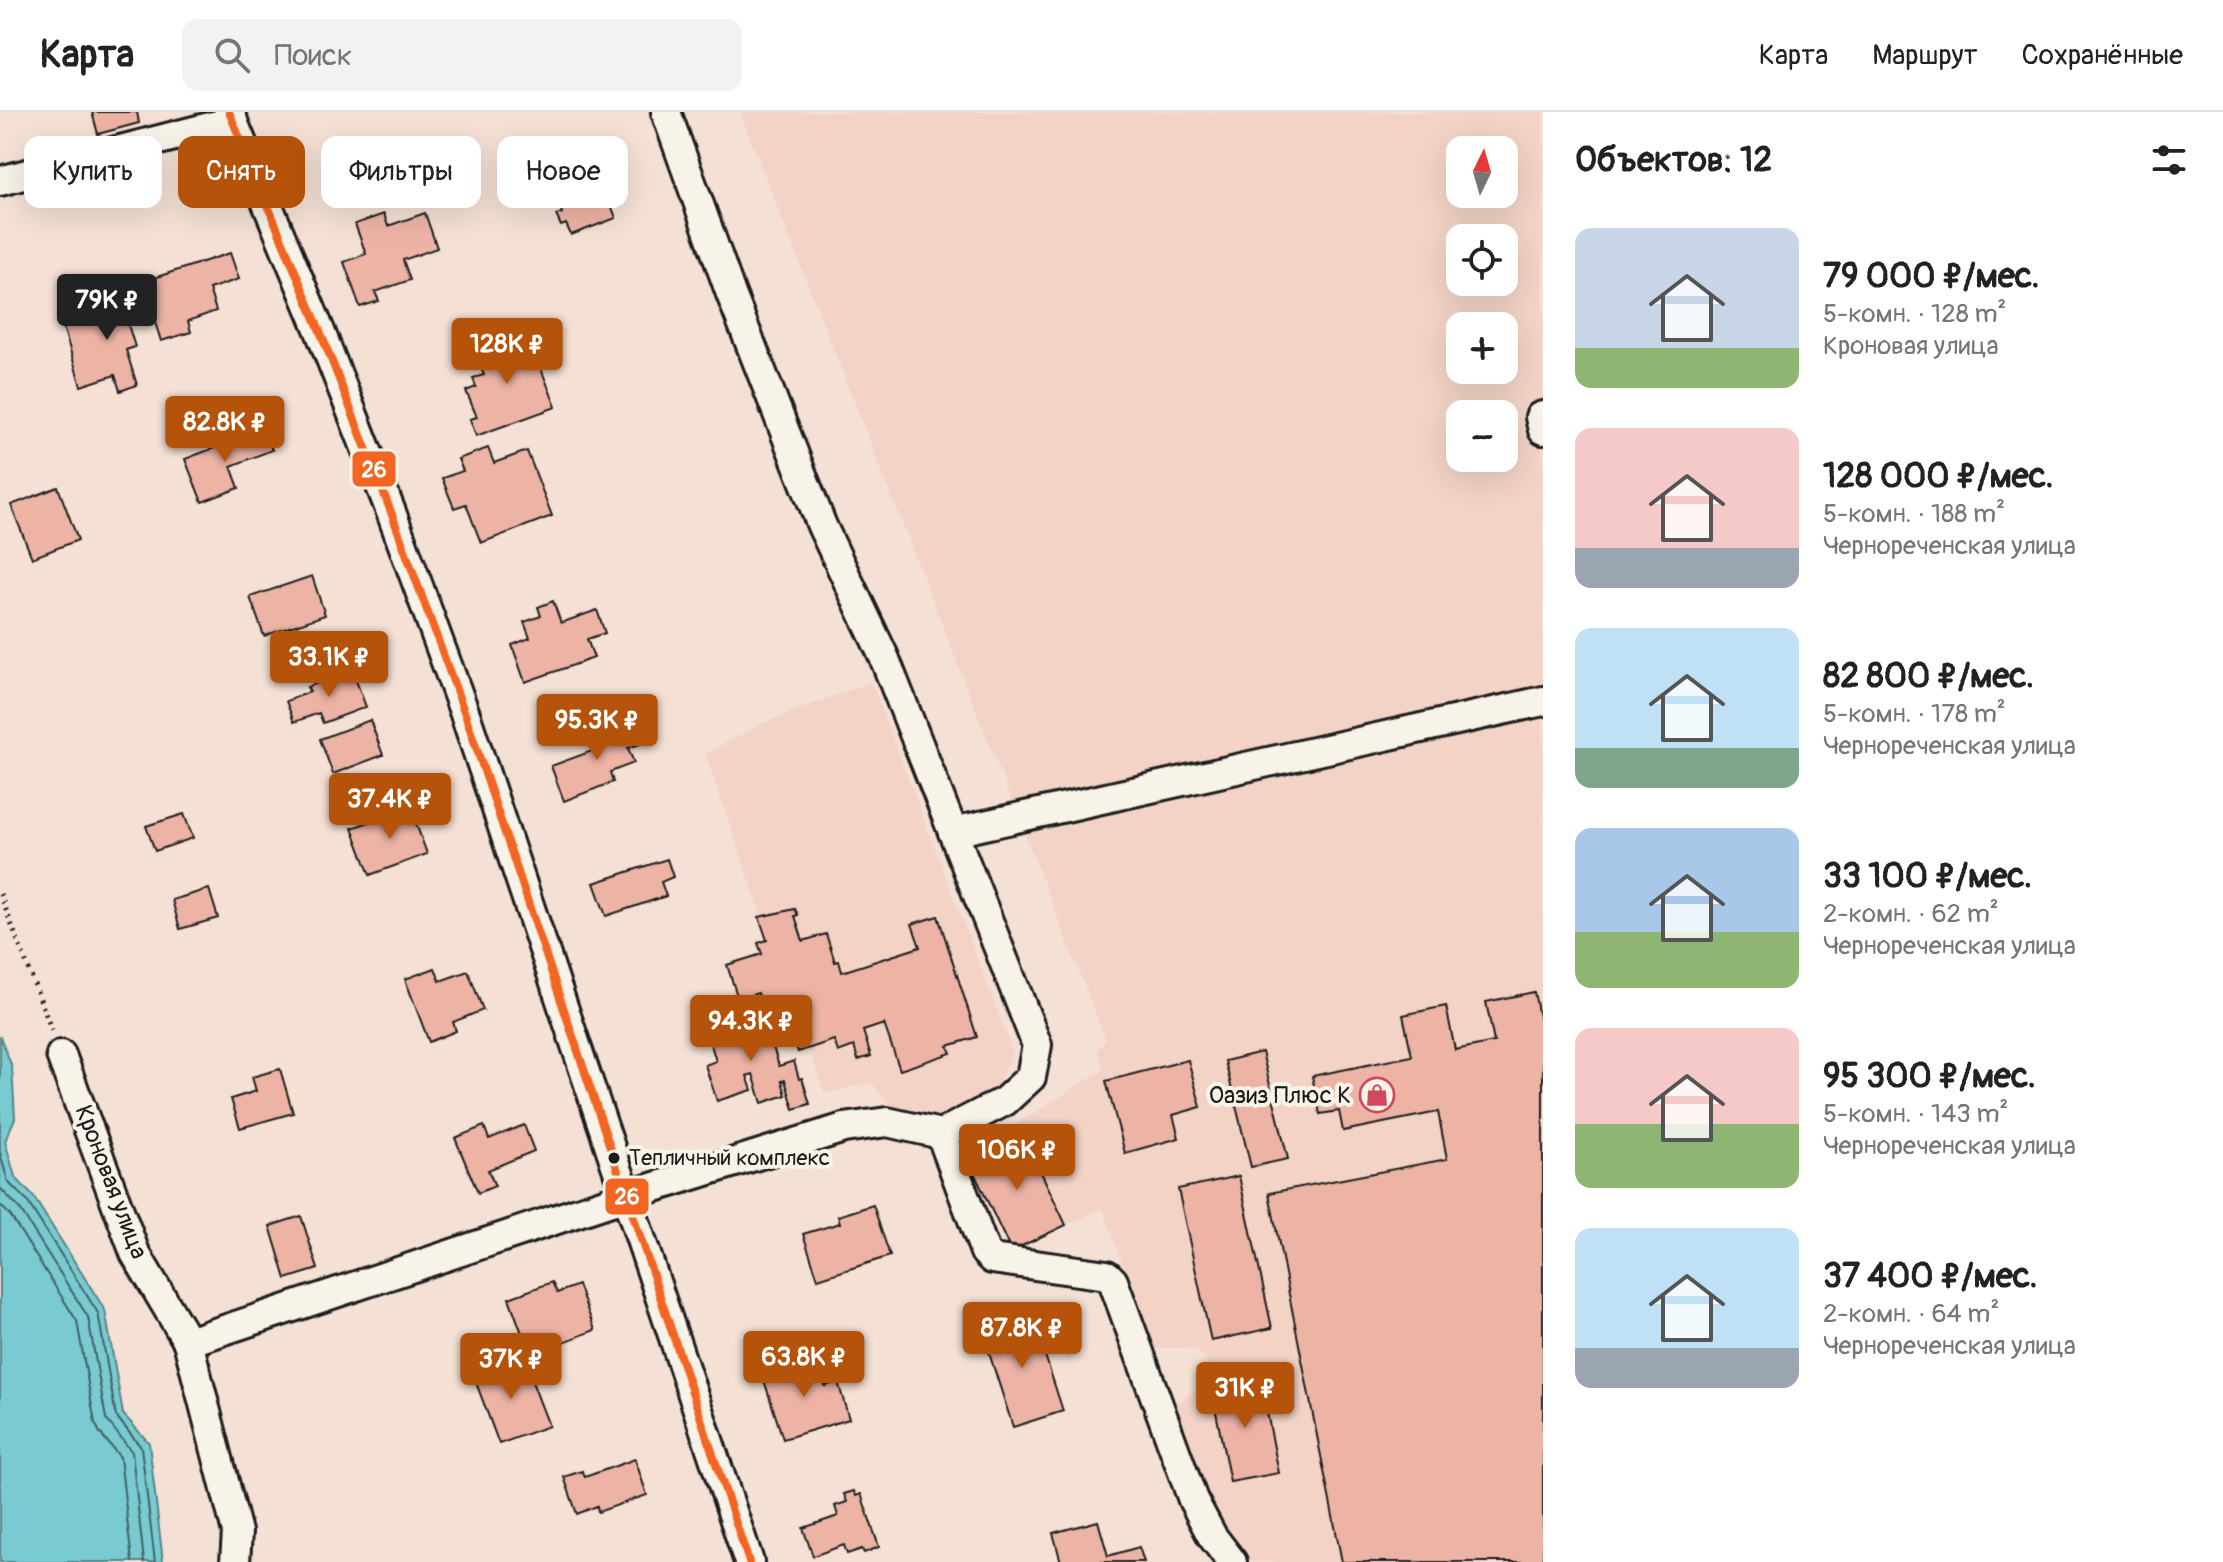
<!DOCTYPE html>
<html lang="ru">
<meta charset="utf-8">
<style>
body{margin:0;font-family:Pangolin,sans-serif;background:#f2f2f2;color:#222;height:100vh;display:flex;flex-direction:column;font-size:30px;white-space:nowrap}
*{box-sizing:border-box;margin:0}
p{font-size:26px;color:#767676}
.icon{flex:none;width:44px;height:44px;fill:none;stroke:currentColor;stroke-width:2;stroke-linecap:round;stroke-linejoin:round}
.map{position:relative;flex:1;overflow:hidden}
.drawer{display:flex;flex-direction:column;background:#fff;width:680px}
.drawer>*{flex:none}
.top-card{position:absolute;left:24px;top:24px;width:760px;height:72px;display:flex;gap:16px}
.needle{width:52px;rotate:5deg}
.tools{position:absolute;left:1446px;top:24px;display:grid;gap:16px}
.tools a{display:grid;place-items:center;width:72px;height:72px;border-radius:16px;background:#fff;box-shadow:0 8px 32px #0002;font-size:40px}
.price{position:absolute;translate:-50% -68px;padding:0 18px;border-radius:8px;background:#b45309;color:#fff;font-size:26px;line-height:52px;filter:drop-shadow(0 2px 4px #0008)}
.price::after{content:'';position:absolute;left:50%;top:48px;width:24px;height:18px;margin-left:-12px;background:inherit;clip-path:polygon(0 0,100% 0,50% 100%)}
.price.current{background:#222;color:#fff}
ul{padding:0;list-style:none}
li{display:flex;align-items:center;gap:24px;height:200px;padding:0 32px}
li span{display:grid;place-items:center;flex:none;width:224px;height:160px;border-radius:16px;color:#555}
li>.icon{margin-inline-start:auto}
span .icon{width:96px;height:96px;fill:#fffc;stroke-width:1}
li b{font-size:34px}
h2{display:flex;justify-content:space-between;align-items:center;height:96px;padding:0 32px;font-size:34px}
.pill{padding:0 28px;border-radius:16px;background:#fff;box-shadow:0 8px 32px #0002;font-size:28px;line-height:72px}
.pill.current{background:#b45309;color:#fff}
header{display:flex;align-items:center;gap:48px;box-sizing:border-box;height:112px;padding:0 40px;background:#fff;border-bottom:2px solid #e0e0e0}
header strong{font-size:38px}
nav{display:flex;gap:44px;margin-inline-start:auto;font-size:28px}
.search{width:560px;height:72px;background:#f2f2f2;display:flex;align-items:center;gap:20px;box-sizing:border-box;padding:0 28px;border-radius:16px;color:#767676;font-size:30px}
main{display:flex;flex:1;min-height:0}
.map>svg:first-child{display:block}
.built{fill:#f2d3c6;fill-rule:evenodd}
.water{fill:#79cad1;stroke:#548489;stroke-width:2}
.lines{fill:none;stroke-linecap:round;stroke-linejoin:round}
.shore{stroke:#416264;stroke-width:2}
.building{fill:#edb4a6;stroke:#1c1c1c;stroke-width:2}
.minor-casing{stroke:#1c1c1c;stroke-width:34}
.path{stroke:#1c1c1c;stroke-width:5;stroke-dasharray:2 6;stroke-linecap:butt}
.minor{stroke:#f7f3e8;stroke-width:28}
.bus-1-casing{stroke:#f7f3e8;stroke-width:14}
.bus-1{stroke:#f26522;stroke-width:8}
.bus-dot{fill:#1c1c1c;stroke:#f7f3e8;stroke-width:3}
.labels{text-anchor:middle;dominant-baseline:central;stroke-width:8;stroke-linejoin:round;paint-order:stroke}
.bus-label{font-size:22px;fill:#1c1c1c;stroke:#f7f3e8;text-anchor:start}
.poi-label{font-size:24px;fill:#1c1c1c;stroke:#f7f3e8;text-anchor:end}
.street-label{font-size:24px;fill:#1c1c1c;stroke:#f7f3e8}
.line-badge{stroke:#f7f3e8;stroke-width:3}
.badge-label{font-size:22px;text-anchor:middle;font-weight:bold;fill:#fff}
</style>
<header>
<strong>Карта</strong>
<div class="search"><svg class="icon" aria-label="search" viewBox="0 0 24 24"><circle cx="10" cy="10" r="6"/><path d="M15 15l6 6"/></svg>Поиск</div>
<nav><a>Карта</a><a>Маршрут</a><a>Сохранённые</a></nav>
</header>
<main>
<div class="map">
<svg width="1543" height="1450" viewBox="0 0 1543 1450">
<rect width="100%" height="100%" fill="#f4e0d4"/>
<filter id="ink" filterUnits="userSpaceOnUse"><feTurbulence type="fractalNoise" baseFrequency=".0125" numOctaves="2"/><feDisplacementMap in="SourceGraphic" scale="16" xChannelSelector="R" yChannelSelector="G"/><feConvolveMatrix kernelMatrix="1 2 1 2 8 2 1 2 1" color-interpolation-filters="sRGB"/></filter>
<g filter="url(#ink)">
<g class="built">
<path d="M740 0H1543V1450H1252L1228 1421 1204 1383 1174 1296 1216 1260 1196 1236H1152L1103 1096 1011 1139 968 1048 976 1044 974 1039 1104 957 1097 938 1106 928ZM1460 38H1504V82H1460ZM1460 126H1504V170H1460ZM1460 214H1504V258H1460ZM1460 302H1504V346H1460Z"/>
<polygon points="871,570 1013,940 994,981 940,1006 898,1001 871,970 825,982 809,937 798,940 789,914 771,920 758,881 738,887 727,853 761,842 758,831 767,827 760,805 762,803 705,642 761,612"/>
</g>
<polygon class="water" points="0,924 12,955 15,1006 5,1029 15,1065 33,1084 105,1198 123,1302 149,1331 163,1450 0,1450"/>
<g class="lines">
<g class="shore">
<polyline points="0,1041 8,1070 27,1089 98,1201 116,1304 141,1335 155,1450"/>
<polyline points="0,1076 19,1096 88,1205 106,1307 132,1340 144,1450"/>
<polyline points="0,1093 10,1103 77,1209 95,1311 100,1321 120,1345 132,1450"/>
</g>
</g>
<g class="building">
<polygon points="92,0 137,0 139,11 98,22"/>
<polygon points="601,66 616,106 571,123 566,112 561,114 556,103 562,101 556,84"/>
<polygon points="425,101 437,136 403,148 410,168 375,180 379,189 360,195 344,150 366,142 355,112 384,102 388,114"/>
<polygon points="230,141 239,167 209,177 216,199 188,209 191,220 161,229 142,170"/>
<polygon points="142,179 146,191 149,190 153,204 142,207 138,196 130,199 132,204 126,206 135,235 126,238 137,273 120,279 115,263 81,274 63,215 104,202 101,192"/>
<polygon points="504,224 510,239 531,231 556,295 476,324 470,307 477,305 466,279 476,275 473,266 484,263 473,236"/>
<polygon points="264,317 272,338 231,354 239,376 202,390 185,347"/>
<polygon points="488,336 494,351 527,339 552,404 481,431 466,392 454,396 442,366 463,359 458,347"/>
<polygon points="58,375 78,428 32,446 11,393"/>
<polygon points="312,464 325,503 264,524 250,485"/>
<polygon points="553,489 561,511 597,498 605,521 587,527 594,546 525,570 512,533 530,526 524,510 541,504 538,495"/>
<polygon points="352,558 366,595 323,611 319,601 294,610 286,589 310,580 307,575"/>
<polygon points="370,608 383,643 333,662 320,627"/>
<polygon points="631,609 640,632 628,636 634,651 610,660 613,670 564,689 551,654 595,638 590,625"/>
<polygon points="410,695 427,742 370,763 352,716"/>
<polygon points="184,702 193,726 155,739 146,714"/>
<polygon points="667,747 673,765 661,770 666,784 606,804 594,771"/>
<polygon points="209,777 218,806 180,817 172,788"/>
<polygon points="795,797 798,803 795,804 803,829 826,822 835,850 839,849 842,860 920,835 912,812 938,804 977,925 948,934 951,941 900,958 884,912 863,919 871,944 858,948 854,934 838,940 834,928 798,940 789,914 771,920 758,881 738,887 727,853 762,842 758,831 767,828 759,805"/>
<polygon points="435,856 440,869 468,859 483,898 453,910 456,919 429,930 405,867"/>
<polygon points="1534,880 1543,924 1543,1450 1342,1450 1269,1081 1447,1047 1438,1000 1343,1019 1339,999 1320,1002 1312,964 1412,944 1403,903 1446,894 1455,938 1494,930 1486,890"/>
<polygon points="762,900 779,954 794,949 799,967 802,966 810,992 794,997 785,968 782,969 786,983 762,991 753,962 747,964 752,978 717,989 705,953 716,949 706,917"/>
<polygon points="1262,940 1288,1047 1251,1055 1225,949"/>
<polygon points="1188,948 1201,995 1173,1003 1179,1026 1125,1041 1106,969"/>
<polygon points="280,957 293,1001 240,1016 231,987 256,979 252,965"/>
<polygon points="524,1013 534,1039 488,1058 495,1074 478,1081 455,1026 484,1014 489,1027"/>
<polygon points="1023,1022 1066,1113 1011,1139 968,1048"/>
<polygon points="1239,1064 1272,1216 1211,1229 1178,1077"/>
<polygon points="873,1093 890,1144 818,1167 803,1122 840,1111 838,1104"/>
<polygon points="301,1104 318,1157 286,1167 270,1114"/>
<polygon points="552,1170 557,1181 578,1173 595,1218 530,1243 509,1186"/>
<polygon points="1031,1200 1063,1299 1013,1315 981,1216"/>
<polygon points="816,1245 825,1274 838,1270 849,1307 783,1327 762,1262"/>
<polygon points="523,1246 549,1314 499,1332 474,1265"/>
<polygon points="1260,1265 1279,1361 1230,1370 1211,1275"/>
<polygon points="635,1347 647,1383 598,1400 597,1394 577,1402 564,1365 582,1359 585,1365"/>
<polygon points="854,1379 856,1384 861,1382 879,1435 864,1441 862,1437 847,1442 844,1433 813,1444 803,1416 838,1404 835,1394 847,1390 844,1382"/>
<polygon points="1098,1409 1108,1444 1139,1435 1144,1450 1061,1450 1053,1421"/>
</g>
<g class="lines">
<g class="minor-casing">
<g id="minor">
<polyline points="229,0 320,219 391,400 465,602 749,1450"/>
<polyline points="0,69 233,9"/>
<polyline points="1543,304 1540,305 1543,318"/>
<polyline points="953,720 1543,589"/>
<polyline points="61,943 135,1141 188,1230 237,1420 235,1450"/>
<polyline points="941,1022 985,1140 992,1147 1107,1163 1113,1169 1193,1388 1212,1424 1232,1450"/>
<polyline points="188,1230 626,1084 844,1016 887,1010 941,1022 1005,989 1031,965 1037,933 884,545 822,414 731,182 666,0"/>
</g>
</g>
<polyline class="path" points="0,782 52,919"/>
<use href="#minor" class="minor"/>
<g class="bus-1-casing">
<polyline id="bus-1" points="229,0 320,219 391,400 465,602 749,1450"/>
</g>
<use href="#bus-1" class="bus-1"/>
</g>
</g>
<defs>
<g id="shop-ring" transform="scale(1.8)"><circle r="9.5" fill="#f7f3e8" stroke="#d1495b" stroke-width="1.5"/><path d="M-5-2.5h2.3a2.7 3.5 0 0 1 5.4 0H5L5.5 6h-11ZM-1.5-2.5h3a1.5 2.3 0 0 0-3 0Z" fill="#d1495b"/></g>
</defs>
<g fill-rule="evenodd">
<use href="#shop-ring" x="1377" y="983"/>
</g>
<circle class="bus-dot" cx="614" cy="1046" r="7"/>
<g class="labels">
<g class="bus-label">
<text x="629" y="1046">Тепличный комплекс</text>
</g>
<g class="poi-label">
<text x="1351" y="983">Оазиз Плюс К</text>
</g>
<g class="street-label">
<text transform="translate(111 1070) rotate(69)">Кроновая улица</text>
</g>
</g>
<g class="line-badge">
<rect x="351" y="338" width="46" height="38" rx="8" fill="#f26522"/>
<rect x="604" y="1065" width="46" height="39" rx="8" fill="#f26522"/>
</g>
<g class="badge-label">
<text x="374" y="365">26</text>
<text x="627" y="1092">26</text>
</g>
</svg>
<div class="tools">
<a><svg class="needle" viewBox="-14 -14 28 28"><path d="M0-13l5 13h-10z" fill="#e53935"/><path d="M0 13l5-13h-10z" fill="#767676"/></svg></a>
<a><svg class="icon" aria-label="locate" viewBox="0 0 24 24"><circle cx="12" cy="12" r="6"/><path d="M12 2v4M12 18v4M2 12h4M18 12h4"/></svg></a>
<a>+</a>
<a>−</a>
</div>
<b class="price current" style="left:107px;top:230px">79K ₽</b>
<b class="price" style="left:507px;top:274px">128K ₽</b>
<b class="price" style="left:225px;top:352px">82.8K ₽</b>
<b class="price" style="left:329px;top:587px">33.1K ₽</b>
<b class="price" style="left:597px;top:650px">95.3K ₽</b>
<b class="price" style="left:390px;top:729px">37.4K ₽</b>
<b class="price" style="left:751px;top:951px">94.3K ₽</b>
<b class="price" style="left:1017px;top:1080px">106K ₽</b>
<b class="price" style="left:1022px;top:1258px">87.8K ₽</b>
<b class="price" style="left:804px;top:1287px">63.8K ₽</b>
<b class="price" style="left:511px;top:1289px">37K ₽</b>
<b class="price" style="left:1245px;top:1318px">31K ₽</b>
<div class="top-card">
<a class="pill">Купить</a>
<a class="pill current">Снять</a>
<a class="pill">Фильтры</a>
<a class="pill">Новое</a>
</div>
</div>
<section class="drawer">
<h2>Объектов: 12<svg class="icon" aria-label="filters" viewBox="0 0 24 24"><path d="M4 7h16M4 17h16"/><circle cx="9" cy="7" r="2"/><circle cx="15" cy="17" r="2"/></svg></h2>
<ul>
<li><span style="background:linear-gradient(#c9d6e8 75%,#8fb573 0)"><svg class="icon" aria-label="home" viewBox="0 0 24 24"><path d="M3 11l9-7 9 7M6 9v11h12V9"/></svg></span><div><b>79 000 ₽/мес.</b><p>5-комн. · 128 m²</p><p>Кроновая улица</p></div></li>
<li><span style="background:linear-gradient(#f6c9c9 75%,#9aa5b1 0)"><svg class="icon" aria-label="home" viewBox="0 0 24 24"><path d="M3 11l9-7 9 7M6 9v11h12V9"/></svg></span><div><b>128 000 ₽/мес.</b><p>5-комн. · 188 m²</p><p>Чернореченская улица</p></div></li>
<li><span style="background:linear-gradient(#bfe0f5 75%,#7fa58c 0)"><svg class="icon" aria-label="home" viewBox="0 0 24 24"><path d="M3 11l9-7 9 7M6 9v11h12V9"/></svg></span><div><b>82 800 ₽/мес.</b><p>5-комн. · 178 m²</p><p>Чернореченская улица</p></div></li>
<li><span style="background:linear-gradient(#a9c7e8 65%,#8fb573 0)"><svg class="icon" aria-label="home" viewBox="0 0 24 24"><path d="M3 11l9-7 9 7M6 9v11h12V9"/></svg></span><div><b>33 100 ₽/мес.</b><p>2-комн. · 62 m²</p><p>Чернореченская улица</p></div></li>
<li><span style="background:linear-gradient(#f6c9c9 60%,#8fb573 0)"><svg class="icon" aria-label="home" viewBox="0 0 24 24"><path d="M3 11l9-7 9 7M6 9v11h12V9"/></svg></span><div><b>95 300 ₽/мес.</b><p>5-комн. · 143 m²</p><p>Чернореченская улица</p></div></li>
<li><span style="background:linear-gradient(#bfe0f5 75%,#9aa5b1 0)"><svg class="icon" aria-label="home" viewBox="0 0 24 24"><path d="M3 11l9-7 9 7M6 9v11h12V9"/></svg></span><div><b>37 400 ₽/мес.</b><p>2-комн. · 64 m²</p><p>Чернореченская улица</p></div></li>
</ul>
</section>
</main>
